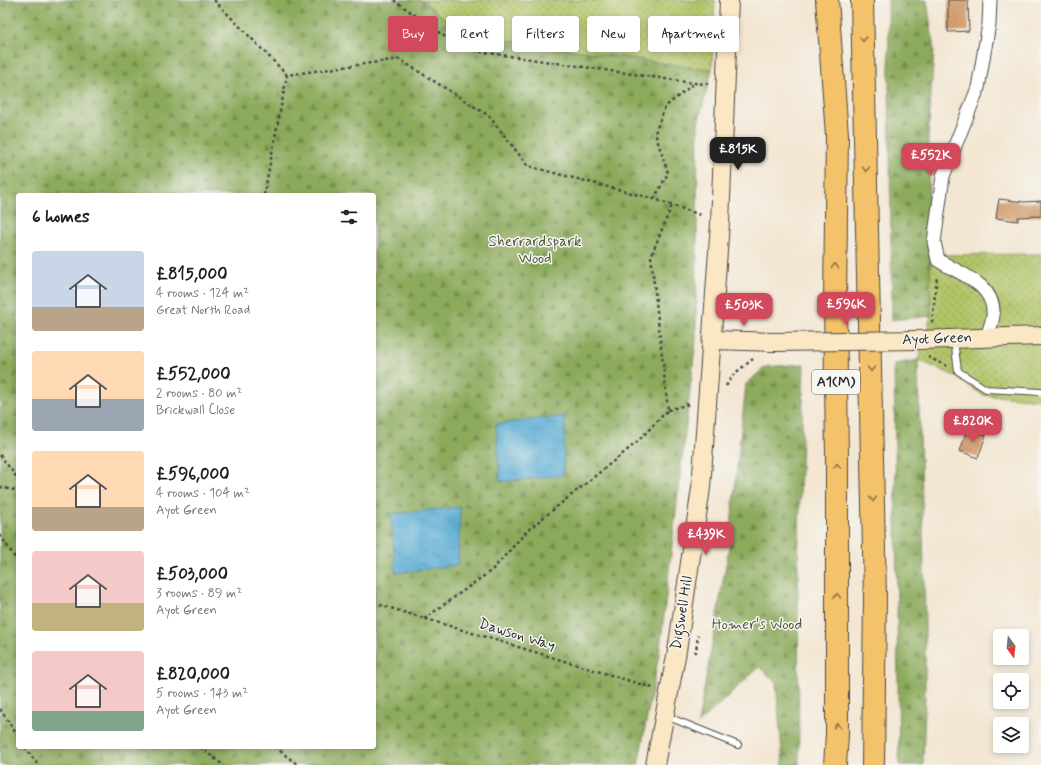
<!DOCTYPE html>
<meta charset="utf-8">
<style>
body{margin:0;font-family:Mynerve,sans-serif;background:#f6f6f6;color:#202124;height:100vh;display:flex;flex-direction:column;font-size:15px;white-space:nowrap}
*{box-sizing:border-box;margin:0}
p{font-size:13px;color:#757577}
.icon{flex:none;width:22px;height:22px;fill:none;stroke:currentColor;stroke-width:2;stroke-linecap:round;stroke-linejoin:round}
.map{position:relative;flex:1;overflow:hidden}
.sheet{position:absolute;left:16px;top:193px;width:360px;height:556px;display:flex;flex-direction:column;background:#fff;border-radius:4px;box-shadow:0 2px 6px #0003}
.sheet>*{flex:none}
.guide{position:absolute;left:388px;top:16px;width:380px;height:36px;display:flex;gap:8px}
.needle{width:26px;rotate:165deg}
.buttons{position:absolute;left:993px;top:629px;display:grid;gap:8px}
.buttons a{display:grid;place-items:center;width:36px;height:36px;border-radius:4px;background:#fff;box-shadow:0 2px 6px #0003;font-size:20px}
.price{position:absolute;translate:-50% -34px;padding:0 9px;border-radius:8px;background:#d1495b;color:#fff;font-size:13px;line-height:26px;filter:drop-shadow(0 1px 2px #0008)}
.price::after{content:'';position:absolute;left:50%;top:24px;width:12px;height:9px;margin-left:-6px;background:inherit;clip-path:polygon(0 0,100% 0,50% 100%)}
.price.on{background:#222;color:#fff}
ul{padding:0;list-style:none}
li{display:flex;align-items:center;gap:12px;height:100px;padding:0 16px}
li span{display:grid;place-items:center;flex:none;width:112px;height:80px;border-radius:4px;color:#555}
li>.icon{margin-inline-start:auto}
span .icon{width:48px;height:48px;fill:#fffc;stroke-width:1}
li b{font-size:17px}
h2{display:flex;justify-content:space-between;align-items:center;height:48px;padding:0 16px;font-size:17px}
.chip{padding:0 14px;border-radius:4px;background:#fff;box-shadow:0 2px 6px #0003;font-size:14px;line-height:36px}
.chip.on{background:#d1495b;color:#fff}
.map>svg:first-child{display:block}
.grass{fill:url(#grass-dots);stroke:#6e784a}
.forest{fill:url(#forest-firs);stroke:#5c6a44;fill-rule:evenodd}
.water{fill:url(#water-ripples);stroke:#406a7e}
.building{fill:url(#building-hatch)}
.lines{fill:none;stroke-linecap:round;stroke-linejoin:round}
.lane-casing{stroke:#494744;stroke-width:8}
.street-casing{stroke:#494744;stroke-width:15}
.secondary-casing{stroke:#494744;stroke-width:20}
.highway-casing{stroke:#494744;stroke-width:24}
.path{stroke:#494744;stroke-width:2.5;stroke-dasharray:3 3;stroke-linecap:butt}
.lane{stroke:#fff;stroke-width:6}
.street{stroke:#fff;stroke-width:13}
.secondary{stroke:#fbe7c3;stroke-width:18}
.highway{stroke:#f4c26a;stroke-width:22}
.secondary-bridge-casing{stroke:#494744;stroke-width:20;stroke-linecap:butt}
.secondary-bridge{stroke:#fbe7c3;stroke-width:18}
.oneway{stroke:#90764a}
.labels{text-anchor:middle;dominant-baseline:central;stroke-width:3;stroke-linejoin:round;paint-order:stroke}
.shield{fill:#f6f6f2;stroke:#686867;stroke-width:1}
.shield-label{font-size:14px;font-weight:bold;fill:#2b2b2b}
.park-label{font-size:15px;fill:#53593d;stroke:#f6f6f2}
.street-label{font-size:15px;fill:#2b2b2b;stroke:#f6f6f2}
</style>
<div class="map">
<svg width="1041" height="765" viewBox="0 0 1041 765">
<defs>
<pattern id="grass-dots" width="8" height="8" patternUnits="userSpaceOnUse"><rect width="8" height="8" fill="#b1c468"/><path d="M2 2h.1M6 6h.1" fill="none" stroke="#909f56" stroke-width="1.8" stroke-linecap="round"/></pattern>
<pattern id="forest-firs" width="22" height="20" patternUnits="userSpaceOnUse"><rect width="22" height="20" fill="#8caa5c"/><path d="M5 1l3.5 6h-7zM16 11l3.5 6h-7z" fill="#738b4c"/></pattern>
<pattern id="water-ripples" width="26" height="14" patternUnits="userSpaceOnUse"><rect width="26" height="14" fill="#56aad2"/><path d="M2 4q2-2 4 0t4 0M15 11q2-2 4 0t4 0" fill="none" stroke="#478bab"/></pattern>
<pattern id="building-hatch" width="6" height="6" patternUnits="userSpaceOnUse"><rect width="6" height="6" fill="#d39662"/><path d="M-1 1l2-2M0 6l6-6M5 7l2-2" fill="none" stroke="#ab7b51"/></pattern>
</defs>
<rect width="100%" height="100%" fill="#f6f6f2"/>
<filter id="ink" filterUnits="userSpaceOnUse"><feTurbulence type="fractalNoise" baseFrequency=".025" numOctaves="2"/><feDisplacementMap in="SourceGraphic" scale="8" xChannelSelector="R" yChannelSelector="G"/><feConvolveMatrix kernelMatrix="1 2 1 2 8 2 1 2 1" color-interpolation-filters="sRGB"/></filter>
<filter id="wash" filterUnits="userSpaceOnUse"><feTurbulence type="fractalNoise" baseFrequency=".012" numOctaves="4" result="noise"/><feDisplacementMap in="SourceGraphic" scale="16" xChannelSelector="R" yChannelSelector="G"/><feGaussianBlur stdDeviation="0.9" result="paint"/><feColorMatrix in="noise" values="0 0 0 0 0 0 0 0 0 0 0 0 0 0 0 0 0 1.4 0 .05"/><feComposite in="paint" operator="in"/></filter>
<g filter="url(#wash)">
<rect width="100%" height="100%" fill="#f3e6d2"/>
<g class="grass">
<polygon points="421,0 715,0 712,69 688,67 465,34"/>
<polygon points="1041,254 1041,400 983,395 953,375 918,360 931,316 930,255"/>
</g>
<g class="forest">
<path d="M0 0H421L465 34 688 67 712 69 698 124 696 339 660 649 638 765H0ZM18 195H374V747H18Z"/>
<polygon points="888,0 927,0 934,50 928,138 931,316 892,320"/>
<path d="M918 360C921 494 929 630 923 765H899L894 364Z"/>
<polygon points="804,364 798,572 799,765 783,765 776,682 759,667 698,724 728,553 746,384 765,367"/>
</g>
<g class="water">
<polygon points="565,416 563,475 500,482 496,424"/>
<polygon points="460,507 458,565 396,573 391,514"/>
</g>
<g id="blocks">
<g class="building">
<polygon points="948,0 968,0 969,31 948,32"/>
<polygon points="999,199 1024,202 1041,201 1041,216 1018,217 1018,221 996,218"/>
<polygon points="968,428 986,435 978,458 960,451"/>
</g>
</g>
</g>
<g filter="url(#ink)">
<use href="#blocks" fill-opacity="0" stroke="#494744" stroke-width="1"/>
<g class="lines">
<g class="lane-casing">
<g id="lane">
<polyline points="954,340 958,371 986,389 1041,392"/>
<polyline points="666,716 738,745"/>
</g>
</g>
<g class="street-casing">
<path id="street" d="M987 337C989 330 992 323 993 316 996 284 959 274 938 260L934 242 943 176 978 88 989 24 990 0"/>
</g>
<g class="secondary-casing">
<g id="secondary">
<polyline points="713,340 773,342"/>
<polyline points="920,340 1041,336"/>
<polyline points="655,765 677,651 701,488 720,223 729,0"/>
</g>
</g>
<g class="highway-casing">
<g id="highway">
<polyline points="827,0 837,135 835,302 837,457 837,734 835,765"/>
<polyline points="862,0 875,597 873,765"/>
</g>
</g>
<g class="path">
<polyline points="214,0 287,75 399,59 489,116 528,166 654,199 701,215"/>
<polyline points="394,0 462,49 693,83 708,84"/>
<polyline points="264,195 287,75"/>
<polyline points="654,199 668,173 655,133 665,107 693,84"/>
<polyline points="932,323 937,276"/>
<polyline points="928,357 947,366"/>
<polyline points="726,386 734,374 753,359"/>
<polyline points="668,410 689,404"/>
<polyline points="0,455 18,479"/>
<polyline points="0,487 18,491"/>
<polyline points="0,535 18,562"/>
<polyline points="374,603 653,688"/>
<polyline points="424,619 492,570 528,530 636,443 668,410 651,256 672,205"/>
<polyline points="694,652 696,652 698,635"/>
<polyline points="0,709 18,736"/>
<polyline points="25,747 38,765"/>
<polyline points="200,747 223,765"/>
<polyline points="275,747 298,765"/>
</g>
<use href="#lane" class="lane"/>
<use href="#street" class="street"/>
<use href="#secondary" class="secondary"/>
<use href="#highway" class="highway"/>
<g class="secondary-bridge-casing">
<polyline id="secondary-bridge" points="773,342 920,340"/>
</g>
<use href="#secondary-bridge" class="secondary-bridge"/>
</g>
<defs><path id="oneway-chevron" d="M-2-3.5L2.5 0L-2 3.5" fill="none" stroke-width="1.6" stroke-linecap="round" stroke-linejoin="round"/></defs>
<g class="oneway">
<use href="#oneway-chevron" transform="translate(863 39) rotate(89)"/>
<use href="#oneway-chevron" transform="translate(866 169) rotate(89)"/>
<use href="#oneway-chevron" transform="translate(835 266) rotate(-89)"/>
<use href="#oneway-chevron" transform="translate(871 369) rotate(89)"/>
<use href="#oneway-chevron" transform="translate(837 466) rotate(-90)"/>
<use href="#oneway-chevron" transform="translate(873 499) rotate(89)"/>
<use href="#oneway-chevron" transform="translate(837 596) rotate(-90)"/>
<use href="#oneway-chevron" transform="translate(837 726) rotate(-90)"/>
</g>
</g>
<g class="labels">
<rect class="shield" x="812" y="370" width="48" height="24" rx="3"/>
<g class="shield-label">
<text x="836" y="382">A1(M)</text>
</g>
<g class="park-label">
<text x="535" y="242">Sherrardspark<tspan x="535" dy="17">Wood</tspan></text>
<text x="757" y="625">Homer's Wood</text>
</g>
<g class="street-label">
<text transform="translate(937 339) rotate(-2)">Ayot Green</text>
<text transform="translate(682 613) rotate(-81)">Digswell Hill</text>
<text transform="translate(517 635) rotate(17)">Dawson Way</text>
</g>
</g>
</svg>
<div class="buttons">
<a><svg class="needle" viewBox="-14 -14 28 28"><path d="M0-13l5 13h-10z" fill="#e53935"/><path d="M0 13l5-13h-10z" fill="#757577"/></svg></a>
<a><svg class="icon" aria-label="locate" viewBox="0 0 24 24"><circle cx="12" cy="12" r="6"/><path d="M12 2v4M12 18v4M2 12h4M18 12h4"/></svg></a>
<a><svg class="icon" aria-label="layers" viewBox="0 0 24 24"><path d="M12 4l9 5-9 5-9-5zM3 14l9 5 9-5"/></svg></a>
</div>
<b class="price on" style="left:738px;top:171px">£815K</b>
<b class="price" style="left:931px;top:177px">£552K</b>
<b class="price" style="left:846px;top:326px">£596K</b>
<b class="price" style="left:744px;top:327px">£503K</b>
<b class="price" style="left:973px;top:443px">£820K</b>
<b class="price" style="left:706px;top:556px">£439K</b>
<div class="guide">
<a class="chip on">Buy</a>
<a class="chip">Rent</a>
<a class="chip">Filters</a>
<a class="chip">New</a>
<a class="chip">Apartment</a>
</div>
<section class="sheet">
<h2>6 homes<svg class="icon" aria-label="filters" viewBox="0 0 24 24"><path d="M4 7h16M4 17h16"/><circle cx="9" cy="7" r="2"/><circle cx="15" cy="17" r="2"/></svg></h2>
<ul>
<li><span style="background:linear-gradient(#c9d6e8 70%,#b9a48a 0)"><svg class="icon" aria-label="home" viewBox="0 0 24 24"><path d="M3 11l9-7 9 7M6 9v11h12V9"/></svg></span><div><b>£815,000</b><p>4 rooms · 124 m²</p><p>Great North Road</p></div></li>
<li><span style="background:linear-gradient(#ffd9b3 60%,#9aa5b1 0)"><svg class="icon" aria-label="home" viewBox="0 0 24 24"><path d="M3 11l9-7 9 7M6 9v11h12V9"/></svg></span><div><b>£552,000</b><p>2 rooms · 80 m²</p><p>Brickwall Close</p></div></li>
<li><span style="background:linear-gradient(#ffd9b3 70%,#b9a48a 0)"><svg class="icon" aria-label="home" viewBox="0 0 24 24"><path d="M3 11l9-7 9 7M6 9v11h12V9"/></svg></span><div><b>£596,000</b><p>4 rooms · 104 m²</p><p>Ayot Green</p></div></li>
<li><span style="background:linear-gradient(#f6c9c9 65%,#c2b280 0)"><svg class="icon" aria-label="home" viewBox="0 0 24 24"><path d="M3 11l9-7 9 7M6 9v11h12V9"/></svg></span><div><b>£503,000</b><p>3 rooms · 89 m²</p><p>Ayot Green</p></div></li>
<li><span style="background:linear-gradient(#f6c9c9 75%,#7fa58c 0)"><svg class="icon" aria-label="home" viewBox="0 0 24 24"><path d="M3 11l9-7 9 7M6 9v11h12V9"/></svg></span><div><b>£820,000</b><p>5 rooms · 143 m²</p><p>Ayot Green</p></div></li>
</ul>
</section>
</div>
